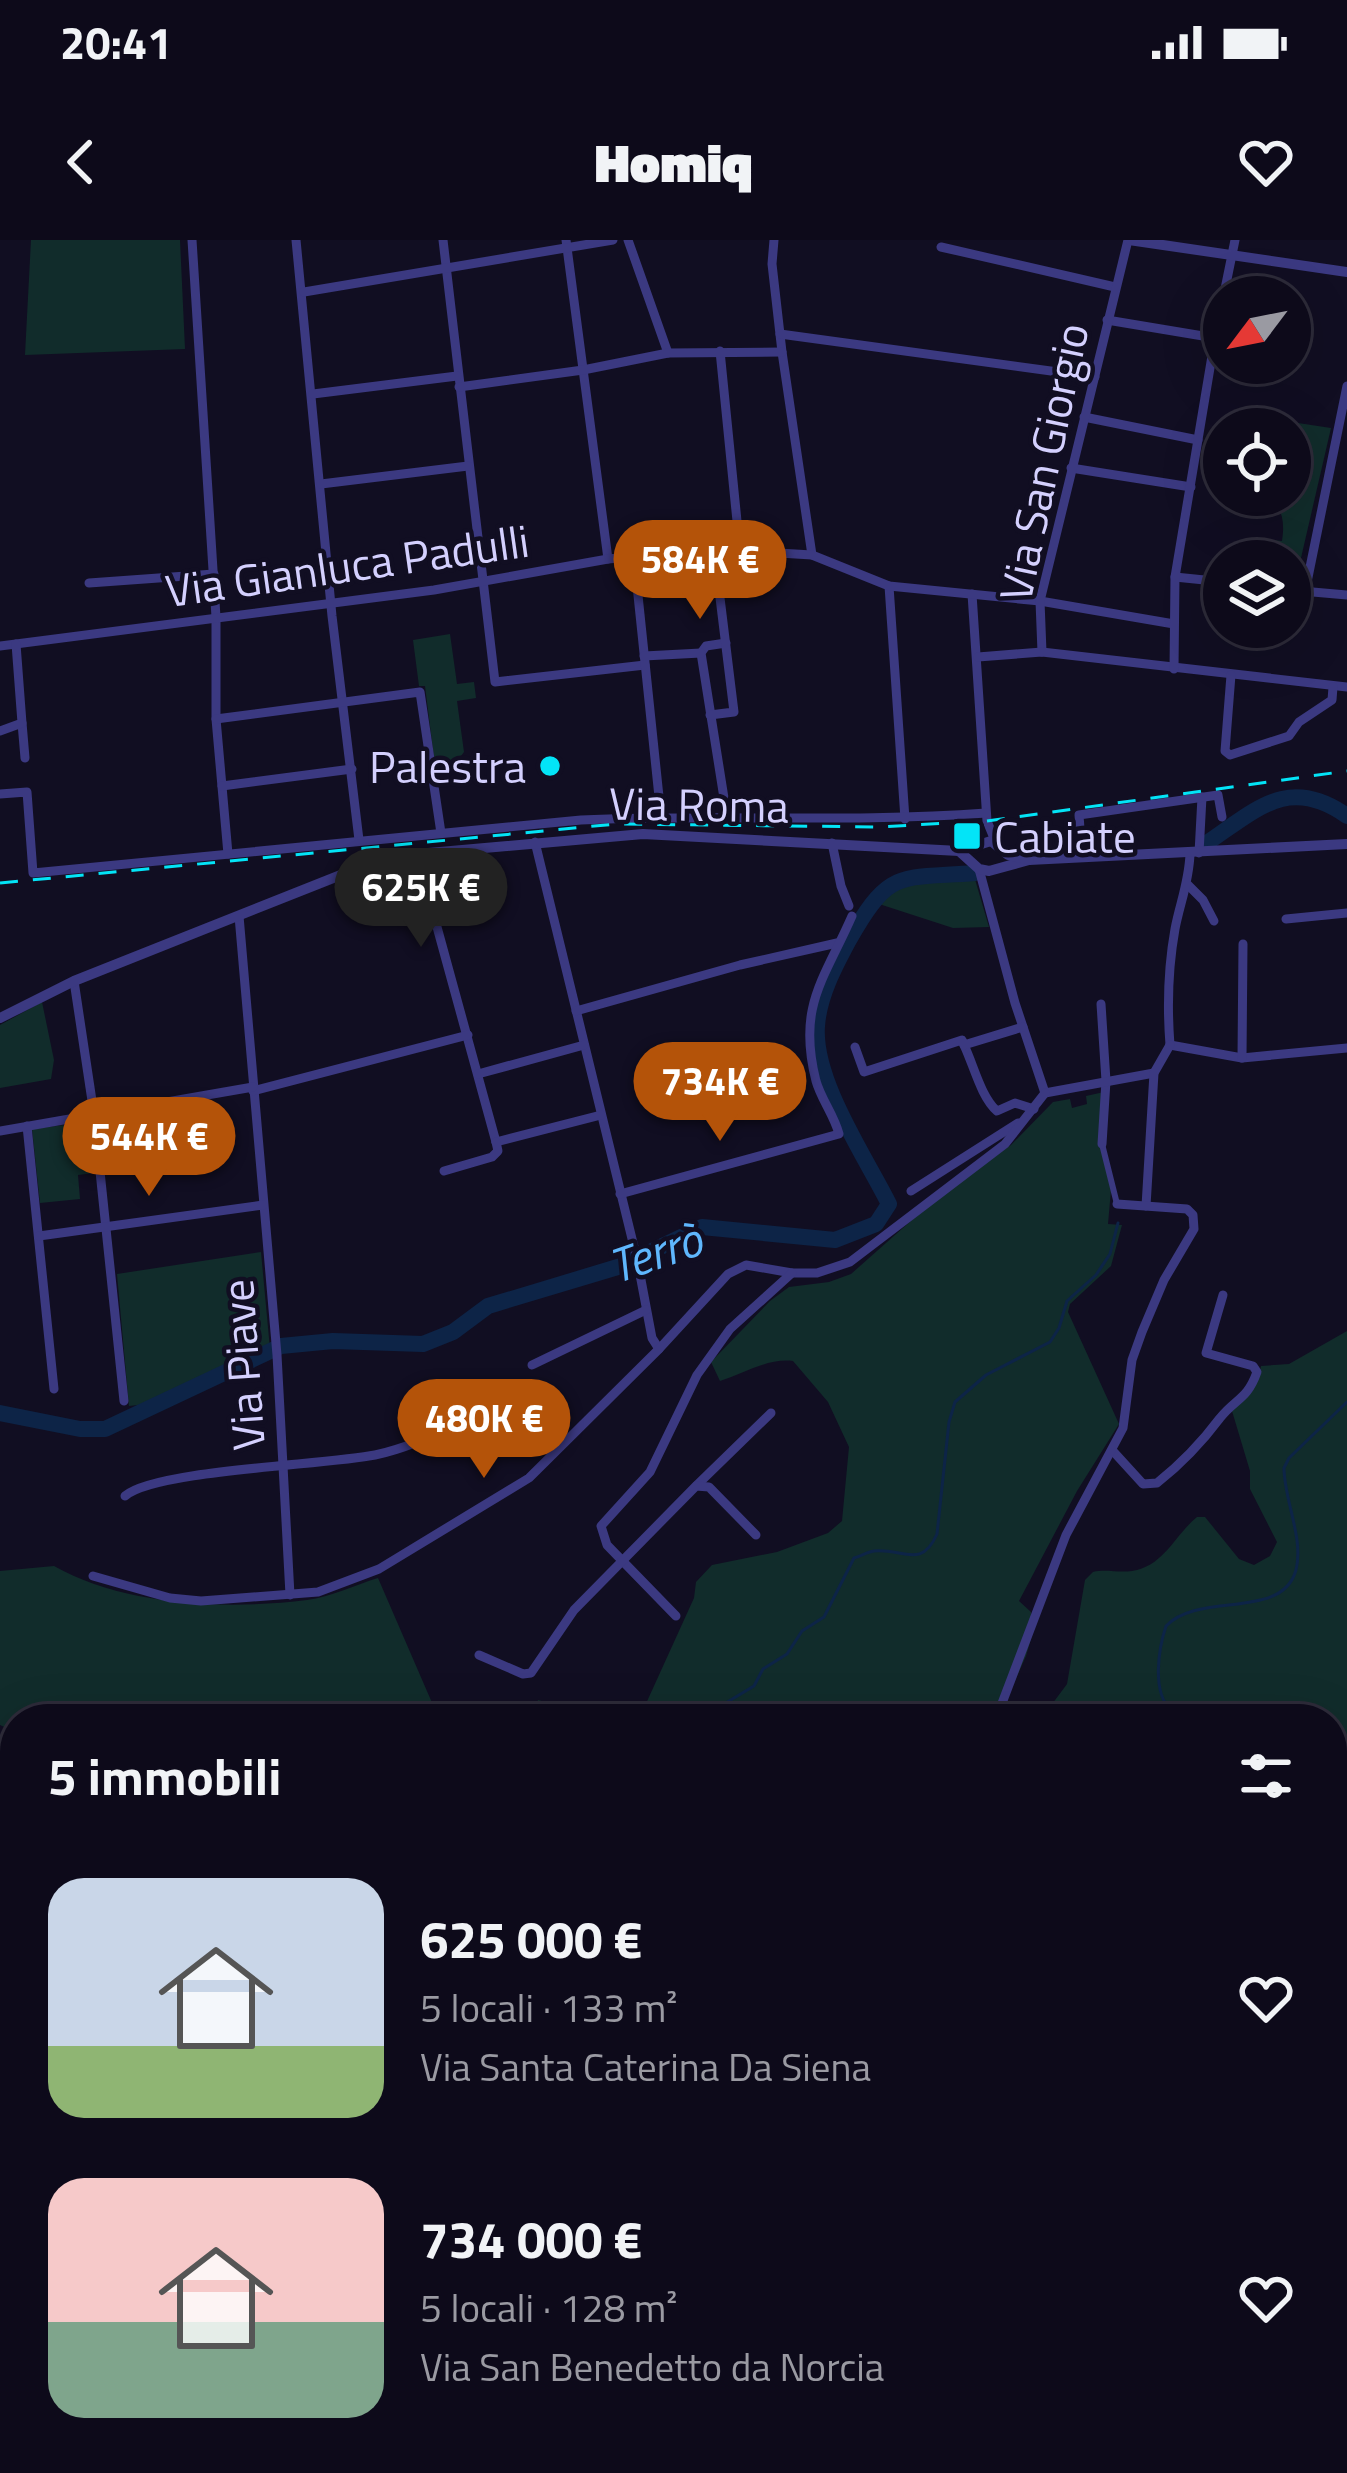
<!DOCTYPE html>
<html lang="it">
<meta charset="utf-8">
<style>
body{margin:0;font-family:"Titillium Web",sans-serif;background:#161323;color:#f1f3f6;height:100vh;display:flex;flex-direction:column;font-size:45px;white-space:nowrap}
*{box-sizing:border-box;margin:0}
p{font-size:39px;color:#9a9aa2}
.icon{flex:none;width:66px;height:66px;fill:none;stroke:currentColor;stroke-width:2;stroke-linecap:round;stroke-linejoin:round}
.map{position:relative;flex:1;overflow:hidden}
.drawer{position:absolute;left:0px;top:1464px;width:1347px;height:771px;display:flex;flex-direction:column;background:#0d0a1a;border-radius:48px 48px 0 0;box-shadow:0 12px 48px #0002,0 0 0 3px #2d2b39}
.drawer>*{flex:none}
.needle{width:78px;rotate:238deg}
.fabs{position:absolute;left:1203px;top:36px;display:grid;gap:24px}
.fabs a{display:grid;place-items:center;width:108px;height:108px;border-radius:50%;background:#0d0a1a;box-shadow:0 12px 48px #0002,0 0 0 3px #2d2b39;font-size:60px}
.price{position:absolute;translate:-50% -102px;padding:0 27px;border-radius:42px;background:#b45309;color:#fff;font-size:39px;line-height:78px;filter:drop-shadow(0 3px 6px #0008)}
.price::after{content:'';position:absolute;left:50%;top:72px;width:36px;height:27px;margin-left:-18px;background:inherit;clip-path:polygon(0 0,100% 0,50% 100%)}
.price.selected{background:#222;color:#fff}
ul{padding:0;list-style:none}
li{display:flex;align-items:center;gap:36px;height:300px;padding:0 48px}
li span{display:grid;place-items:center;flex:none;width:336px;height:240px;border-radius:36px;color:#555}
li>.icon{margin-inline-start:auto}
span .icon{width:144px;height:144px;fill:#fffc;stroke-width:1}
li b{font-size:51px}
h2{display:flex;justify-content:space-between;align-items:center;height:144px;padding:0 48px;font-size:51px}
.status{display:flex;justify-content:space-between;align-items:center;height:84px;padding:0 60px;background:#0d0a1a;direction:ltr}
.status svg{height:33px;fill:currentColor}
header{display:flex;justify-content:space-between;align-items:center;height:156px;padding:0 48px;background:#0d0a1a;font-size:54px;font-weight:800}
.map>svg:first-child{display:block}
.green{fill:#112c2b}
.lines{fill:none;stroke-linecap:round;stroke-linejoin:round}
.stream{stroke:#0d2447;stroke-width:3}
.river{stroke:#0d2447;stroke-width:16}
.pedestrian{stroke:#3b3981;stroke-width:6}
.minor{stroke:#3b3981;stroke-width:9}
.tertiary{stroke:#3b3981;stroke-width:10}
.rail{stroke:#03e4f7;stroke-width:3;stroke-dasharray:18 15;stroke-linecap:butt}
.poi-dot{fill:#03e4f7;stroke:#110e22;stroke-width:4.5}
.labels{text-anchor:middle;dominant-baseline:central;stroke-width:9;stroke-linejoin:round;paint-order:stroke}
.street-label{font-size:45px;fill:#d4d0fe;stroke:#110e22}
.poi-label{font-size:45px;fill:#d4d0fe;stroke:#110e22;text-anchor:end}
.water-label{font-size:48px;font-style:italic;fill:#5fb7fd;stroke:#110e22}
</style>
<div class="status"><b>20:41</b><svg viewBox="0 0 49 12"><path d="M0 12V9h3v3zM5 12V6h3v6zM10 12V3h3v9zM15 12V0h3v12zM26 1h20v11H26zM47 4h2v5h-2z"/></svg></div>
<header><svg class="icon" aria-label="back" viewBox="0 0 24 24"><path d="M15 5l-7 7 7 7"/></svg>Homiq<svg class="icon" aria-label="heart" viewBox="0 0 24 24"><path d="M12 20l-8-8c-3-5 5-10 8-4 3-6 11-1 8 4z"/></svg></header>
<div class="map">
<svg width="1347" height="2233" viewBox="0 0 1347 2233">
<rect width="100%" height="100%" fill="#110e22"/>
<g class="green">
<polygon points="31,0 180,0 185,109 25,115"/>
<path d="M1246 175 1331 188 1295 344 1290 343V321H1266L1272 300 1282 301C1288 262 1269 251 1231 258L1290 255V189H1243Z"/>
<polygon points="450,394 457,444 474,442 476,458 457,461 464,512 457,521 435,526 425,446 419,446 413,400"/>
<polygon points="974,636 989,687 953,688 876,663 904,641"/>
<polygon points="42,762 54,820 51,839 0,848 0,785"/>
<path d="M1104 852 1100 894 1111 950 1108 984 1122 985 1111 1026 1070 1064 1068 1072 1119 1184 1077 1251 1019 1361 1031 1372 1033 1392 1026 1416 998 1479H639L694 1358 696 1342 712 1325 777 1312 828 1293 842 1281 849 1207 828 1162 793 1121C768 1118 745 1133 720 1141L711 1122 770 1061 789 1047 829 1042 851 1034 939 956 1011 905 1053 862 1070 859 1072 868 1087 864 1086 856Z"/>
<polygon points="89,882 94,933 78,935 80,959 40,963 32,889"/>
<polygon points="261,1012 270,1109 186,1143 155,1163 129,1166 117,1034"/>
<path d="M1347 1091V1497L1332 1544V1479H1041L1067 1444 1085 1340 1093 1332C1106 1329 1118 1333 1132 1331 1164 1326 1174 1296 1197 1277H1205L1239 1319 1254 1325 1270 1316 1277 1302 1250 1249V1231L1232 1171 1258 1140 1261 1126 1289 1124Z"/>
<path d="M54 1326C124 1366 228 1370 307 1360 331 1357 355 1345 378 1338L433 1465 534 1472 538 1460 608 1479H15V1492L0 1485V1331Z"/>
<polygon points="1347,1672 1347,2130 1332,2136 1332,1677"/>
<polygon points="15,1838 15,2220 1193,2220 1190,2233 0,2233 0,1849"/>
</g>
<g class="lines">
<g class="stream">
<path d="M727 1479 724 1464 754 1446 763 1429 787 1414 802 1391 824 1377 854 1318C861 1316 867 1312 874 1311 903 1308 921 1330 937 1294L949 1182 955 1162 986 1135 1050 1102 1059 1088 1067 1061 1096 1035 1110 1014 1118 983"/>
<path d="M1197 1479C1189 1476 1177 1476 1171 1470 1151 1452 1159 1407 1166 1386 1199 1351 1282 1381 1296 1330 1304 1298 1284 1260 1284 1228L1289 1218 1347 1162"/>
<polyline points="169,2220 178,2233"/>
<polyline points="974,2220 976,2233"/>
<polyline points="236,2233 254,2220 265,2231 290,2224 304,2233"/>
<polyline points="323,2233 332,2220"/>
<polyline points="849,2233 851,2223 864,2220"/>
</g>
<g class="river">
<path d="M1207 603C1257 569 1289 535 1347 576"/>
<path d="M0 1173 80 1189H105L281 1106 333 1101 423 1104 453 1092 488 1066 621 1026 702 987 835 1000 876 984 889 964C865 916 813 840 817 786 819 756 835 726 849 700 890 628 898 639 975 633"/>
</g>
<polyline class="pedestrian" points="1102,904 1117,964"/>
<g class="minor">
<polyline points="192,0 216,377 216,479 228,614"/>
<polyline points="296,0 332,376 359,600"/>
<polyline points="443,0 495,442 645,425"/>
<polyline points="566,0 608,319"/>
<polyline points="628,0 668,113"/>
<polyline points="774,0 772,24 782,112 812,315"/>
<polyline points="941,7 1115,47"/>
<polyline points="304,52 613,0"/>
<polyline points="1107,80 1215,98"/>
<polyline points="780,94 1095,137"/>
<polyline points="720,111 740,311"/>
<polyline points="459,147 583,130 668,113 782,112"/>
<polyline points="313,154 457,136"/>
<polyline points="1084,177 1198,200"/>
<polyline points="1071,228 1191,247"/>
<polyline points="321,244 468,226"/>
<polyline points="634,317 661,576"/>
<polyline points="1175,337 1224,342"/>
<polyline points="89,343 214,334"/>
<polyline points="889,346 905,579"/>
<polyline points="1290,350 1347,355"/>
<polyline points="1305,352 1347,146"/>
<polyline points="972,354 987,581 996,603"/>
<polyline points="726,403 706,406 701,413 727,577"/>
<polyline points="0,406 434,350 608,319 714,309 812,315 889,346 1040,361 1174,384"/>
<polyline points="1042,412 1040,361 1128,0"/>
<polyline points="644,416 701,413"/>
<polyline points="978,417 1042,412 1347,447"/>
<polyline points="1174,429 1175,337 1215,98 1235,0"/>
<polyline points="1231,435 1225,511 1230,515 1289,496 1299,482 1332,460 1333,447"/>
<polyline points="710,475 734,472 714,309"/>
<polyline points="216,479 420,452 441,593"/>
<polyline points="22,483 25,518"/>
<polyline points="0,491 22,483 16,404"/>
<polyline points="222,546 352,529"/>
<path d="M0 554 27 552 33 633 581 580C716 574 851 583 986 573"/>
<polyline points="535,602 635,1011"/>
<polyline points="832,603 841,646 849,666"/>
<polyline points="1199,613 1202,557"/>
<polyline points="417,614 496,902"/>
<polyline points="1082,616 1079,575 1218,555 1222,577"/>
<polyline points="979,629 1015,763 1045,853"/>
<polyline points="1188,645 1203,660 1214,681"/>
<polyline points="239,676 277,1115 290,1355"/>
<polyline points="1286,679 1347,673"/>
<polyline points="74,741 94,874 124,1161"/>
<polyline points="1101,764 1106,841 1102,904"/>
<polyline points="576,771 740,725 837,703"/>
<path d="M964 805C974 826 981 857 997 871L1015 863 1034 869"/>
<path d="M1170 805C1167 766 1168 728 1175 689 1180 663 1189 642 1190 614"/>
<polyline points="1170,805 1242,818 1347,808"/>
<polyline points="855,807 864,832 962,800 964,805 1023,787"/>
<polyline points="1242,818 1243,704"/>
<polyline points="478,834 584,805"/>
<polyline points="253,851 468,795"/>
<polyline points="1045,853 1154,833"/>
<polyline points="27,886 54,1149"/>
<polyline points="0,891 253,847"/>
<polyline points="496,902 601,875"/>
<polyline points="444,931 492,917 498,911 496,902"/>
<polyline points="911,951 1018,883"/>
<path d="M620 954 839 894C834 875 821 859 816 841 797 766 824 740 852 676"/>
<polyline points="1146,966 1154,833 1170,805"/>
<polyline points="39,996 263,965"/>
<polyline points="638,1024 652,1098 659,1109"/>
<polyline points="532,1125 646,1070"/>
<path d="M1112 1210 1143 1244 1157 1243C1181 1224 1202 1202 1220 1178 1236 1158 1247 1160 1257 1132L1253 1126 1206 1113 1223 1055"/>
<polyline points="697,1245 771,1173"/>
<path d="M125 1256C155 1230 325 1225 375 1215 409 1208 440 1192 471 1178"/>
<polyline points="93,1336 170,1358 201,1361 318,1352 379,1329 529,1238 659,1109 728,1034 746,1025 792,1033 817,1033 850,1022 1005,904 1045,853"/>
<polyline points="676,1376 607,1305 601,1286 650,1232 697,1135 730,1089 792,1033"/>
<polyline points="479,1415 523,1434 531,1433 574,1370 696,1246 709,1247 756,1295"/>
<polyline points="996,1479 1066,1295 1123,1188 1132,1120 1142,1092 1164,1040 1194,989 1193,975 1187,969 1117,964"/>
</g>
<g class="tertiary">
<polyline points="1129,0 1347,32"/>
<polyline points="959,611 979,629 989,631 1029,620 1347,604"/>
<polyline points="0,778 74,741 366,625 417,614 643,594 959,611 991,601 1008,615 1029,620"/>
</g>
<polyline class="rail" points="0,643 616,584 877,587 987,581 1347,531"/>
</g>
<g class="poi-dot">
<circle cx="550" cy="526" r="12"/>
<rect x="952" y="581" width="30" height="30" rx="6"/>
</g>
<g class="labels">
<g class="street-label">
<text transform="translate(1043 222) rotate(-78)">Via San Giorgio</text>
<text transform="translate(347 325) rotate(-8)">Via Gianluca Padulli</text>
<text transform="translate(699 564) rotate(1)">Via Roma</text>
<text transform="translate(242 1125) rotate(-94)">Via Piave</text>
</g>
<g class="poi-label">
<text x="526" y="526">Palestra</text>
<text x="994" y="596" text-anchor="start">Cabiate</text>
</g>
<g class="water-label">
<text transform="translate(655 1012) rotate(-19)">Terrò</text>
</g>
</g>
</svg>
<div class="fabs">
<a><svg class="needle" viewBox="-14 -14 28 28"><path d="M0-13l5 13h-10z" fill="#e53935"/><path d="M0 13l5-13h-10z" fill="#9a9aa2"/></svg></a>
<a><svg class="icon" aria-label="locate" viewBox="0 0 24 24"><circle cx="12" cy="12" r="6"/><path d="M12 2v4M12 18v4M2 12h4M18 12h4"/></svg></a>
<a><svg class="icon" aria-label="layers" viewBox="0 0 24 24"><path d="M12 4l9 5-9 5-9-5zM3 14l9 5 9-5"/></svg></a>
</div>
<b class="price" style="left:700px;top:382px">584K €</b>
<b class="price selected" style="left:421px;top:710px">625K €</b>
<b class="price" style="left:720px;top:904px">734K €</b>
<b class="price" style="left:149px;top:959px">544K €</b>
<b class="price" style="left:484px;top:1241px">480K €</b>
<section class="drawer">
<h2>5 immobili<svg class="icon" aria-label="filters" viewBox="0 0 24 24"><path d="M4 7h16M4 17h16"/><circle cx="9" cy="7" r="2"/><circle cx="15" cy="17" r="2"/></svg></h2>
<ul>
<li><span style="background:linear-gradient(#c9d6e8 70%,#8fb573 0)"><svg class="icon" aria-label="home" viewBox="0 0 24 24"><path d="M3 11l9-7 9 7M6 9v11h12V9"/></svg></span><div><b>625 000 €</b><p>5 locali · 133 m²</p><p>Via Santa Caterina Da Siena</p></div><svg class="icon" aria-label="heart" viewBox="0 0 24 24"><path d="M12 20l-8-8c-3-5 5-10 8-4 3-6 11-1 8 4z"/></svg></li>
<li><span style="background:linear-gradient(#f6c9c9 60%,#7fa58c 0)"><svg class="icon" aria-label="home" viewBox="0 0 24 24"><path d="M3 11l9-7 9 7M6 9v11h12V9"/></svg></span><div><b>734 000 €</b><p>5 locali · 128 m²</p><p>Via San Benedetto da Norcia</p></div><svg class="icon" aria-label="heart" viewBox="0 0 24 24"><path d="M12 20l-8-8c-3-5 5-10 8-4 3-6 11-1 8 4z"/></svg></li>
</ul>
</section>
</div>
